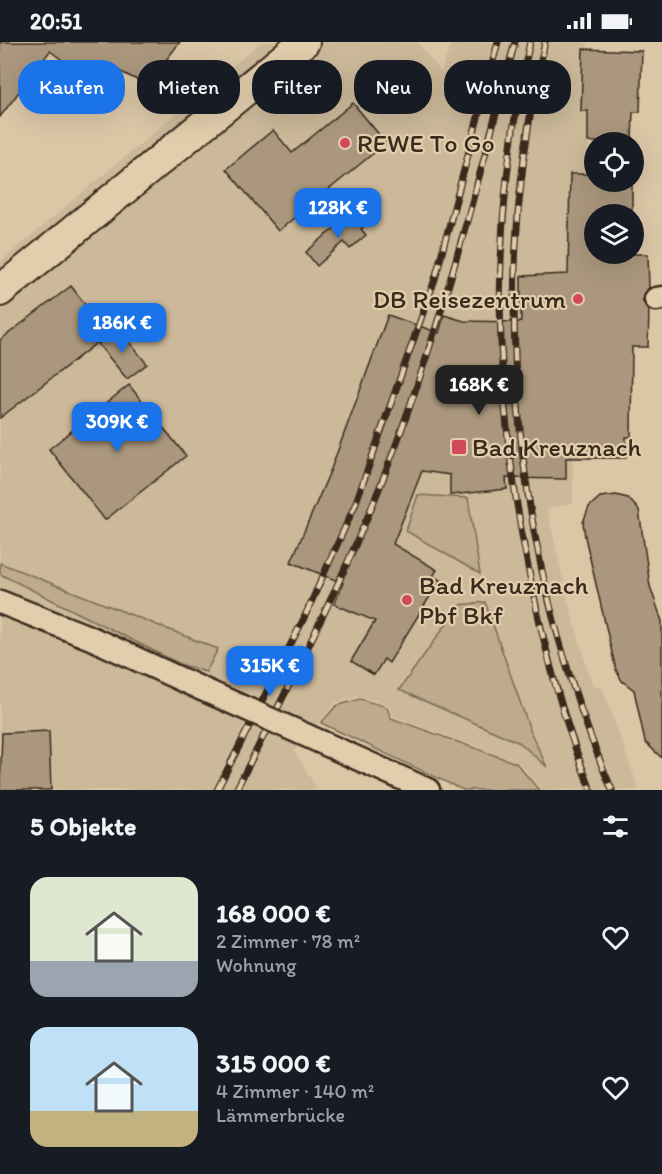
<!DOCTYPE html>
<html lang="de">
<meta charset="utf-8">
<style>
body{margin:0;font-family:Itim,sans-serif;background:#242831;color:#f1f3f6;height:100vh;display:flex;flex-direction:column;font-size:22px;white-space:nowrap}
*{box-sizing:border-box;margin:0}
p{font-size:20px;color:#9ea1a6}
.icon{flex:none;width:33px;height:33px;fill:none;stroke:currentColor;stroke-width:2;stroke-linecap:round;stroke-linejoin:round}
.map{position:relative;height:748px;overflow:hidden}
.side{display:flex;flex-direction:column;background:#171b24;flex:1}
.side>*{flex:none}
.hud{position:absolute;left:18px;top:18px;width:627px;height:54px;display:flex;gap:12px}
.tools{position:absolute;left:584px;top:90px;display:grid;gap:12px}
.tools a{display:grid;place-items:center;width:60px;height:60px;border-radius:50%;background:#171b24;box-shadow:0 6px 24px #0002;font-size:30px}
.price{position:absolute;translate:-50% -51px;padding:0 14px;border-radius:12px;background:#1a73e8;color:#fff;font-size:20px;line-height:39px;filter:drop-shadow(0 2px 3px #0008)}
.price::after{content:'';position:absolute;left:50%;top:36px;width:18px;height:14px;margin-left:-9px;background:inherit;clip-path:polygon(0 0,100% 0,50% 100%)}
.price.selected{background:#222;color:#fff}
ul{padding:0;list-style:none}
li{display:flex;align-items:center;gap:18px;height:150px;padding:0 30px}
li span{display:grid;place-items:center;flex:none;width:168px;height:120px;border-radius:18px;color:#555}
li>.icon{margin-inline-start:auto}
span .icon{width:72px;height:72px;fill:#fffc;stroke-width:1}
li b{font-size:26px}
h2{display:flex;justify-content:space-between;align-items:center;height:72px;padding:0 30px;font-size:26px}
.pill{padding:0 21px;border-radius:24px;background:#171b24;box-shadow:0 6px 24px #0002;font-size:21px;line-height:54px}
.pill.selected{background:#1a73e8;color:#fff}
.status{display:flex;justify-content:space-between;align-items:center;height:42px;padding:0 30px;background:#171b24;direction:ltr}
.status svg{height:16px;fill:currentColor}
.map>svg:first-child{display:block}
.built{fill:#ccb99a}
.green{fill:#beaa8d;stroke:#7c6a56;stroke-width:1.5}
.building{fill:#aa977d;stroke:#3b2a1e;stroke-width:1.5}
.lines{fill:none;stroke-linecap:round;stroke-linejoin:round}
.minor-casing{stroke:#3b2a1e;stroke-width:27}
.major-casing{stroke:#3b2a1e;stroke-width:34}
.minor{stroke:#e2ceac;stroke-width:22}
.major{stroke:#e2ceac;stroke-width:30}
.rail-casing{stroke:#3b2a1e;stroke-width:7}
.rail{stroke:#e2ceac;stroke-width:4.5;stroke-dasharray:14;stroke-linecap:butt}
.minor-bridge-casing{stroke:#3b2a1e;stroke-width:27;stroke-linecap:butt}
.minor-bridge{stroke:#e2ceac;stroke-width:22}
.poi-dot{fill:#d1495b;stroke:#e2ceac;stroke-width:2}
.labels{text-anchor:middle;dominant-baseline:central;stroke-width:4.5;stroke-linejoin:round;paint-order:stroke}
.poi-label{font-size:26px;fill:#3b2a1e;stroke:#e2ceac;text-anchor:start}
</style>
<div class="status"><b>20:51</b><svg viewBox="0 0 49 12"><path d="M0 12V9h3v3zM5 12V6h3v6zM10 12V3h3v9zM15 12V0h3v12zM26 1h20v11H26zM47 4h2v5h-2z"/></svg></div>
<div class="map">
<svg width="662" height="748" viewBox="0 0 662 748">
<rect width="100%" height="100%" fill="#dbc7a6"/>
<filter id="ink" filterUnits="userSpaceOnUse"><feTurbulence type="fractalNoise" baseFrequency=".0167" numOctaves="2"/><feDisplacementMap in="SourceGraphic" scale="12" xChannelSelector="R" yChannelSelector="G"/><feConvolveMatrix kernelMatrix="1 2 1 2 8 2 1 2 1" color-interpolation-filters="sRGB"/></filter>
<g filter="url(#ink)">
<polygon class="built" points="261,0 417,0 441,30 452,0 588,0 587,7 583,8 581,69 589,69 588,132 571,321 573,461 547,467 569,562 592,642 603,647 639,748 542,748 518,720 392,674 389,663 360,654 335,661 294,709 318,748 0,748 0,220"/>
<g class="green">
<polygon points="418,453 468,456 480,532 406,489"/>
<polygon points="0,521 218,607 206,630 180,622 0,532"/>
<polygon points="485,560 531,691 547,725 520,701 399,648 460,563"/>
<polygon points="360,657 387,665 391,676 516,721 539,748 463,748 321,681 336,664"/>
</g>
<g class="building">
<polygon points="0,0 180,0 147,43 111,25 96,43 50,9 0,75"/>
<polygon points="583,7 642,9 640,70 633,70 632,100 588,100 588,69 581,69"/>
<polygon points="413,23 425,37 411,50 398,35"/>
<polygon points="353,61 386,101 278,189 226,127 273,88 292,111"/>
<polygon points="570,132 594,132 594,140 632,140 632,172 594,172 594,212 648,212 649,246 644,252 643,259 649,268 648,305 632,305 631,395 626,395 626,416 566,416 566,437 506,436 507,447 450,453 450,433 422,429 393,502 437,528 433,534 440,538 389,621 384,617 374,633 351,619 375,579 334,562 343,541 291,520 331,427 388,273 439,291 444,273 464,279 521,280 521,234 568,232"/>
<polygon points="352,171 364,184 361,187 366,193 350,207 344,200 317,224 306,210"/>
<polygon points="71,244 108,292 0,376 0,298"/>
<polygon points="118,286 147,322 127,337 98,302"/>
<polygon points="129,343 186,414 105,478 49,407"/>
<polygon points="616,453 628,456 639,468 650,544 662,579 662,716 645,700 634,648 622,639 616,628 585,495 583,480 589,465 600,455"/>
<polygon points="49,689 51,748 0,748 2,691"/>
</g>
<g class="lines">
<g class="minor-casing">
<g id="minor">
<polyline points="656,257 662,256"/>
<polyline points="0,560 91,596 202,647"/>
<polyline points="321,700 428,748"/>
</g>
</g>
<g class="major-casing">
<polyline id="major" points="0,249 304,0"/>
</g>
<use href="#minor" class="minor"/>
<use href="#major" class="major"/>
<g class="rail-casing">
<g id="rail">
<path d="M530 0C488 180 493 350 529 530 544 605 562 677 591 748"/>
<path d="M545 0C487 247 512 515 612 748"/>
<polyline points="217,748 304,576 355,463 435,237 498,0"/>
<path d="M236 748C283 656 330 564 370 469 433 318 473 158 515 0"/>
</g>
</g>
<use href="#rail" class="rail"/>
<g class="minor-bridge-casing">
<polyline id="minor-bridge" points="202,647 321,700"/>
</g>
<use href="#minor-bridge" class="minor-bridge"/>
</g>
</g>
<g class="poi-dot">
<circle cx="345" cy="101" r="6"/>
<circle cx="578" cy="257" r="6"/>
<rect x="451" y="397" width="16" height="16" rx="3"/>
<circle cx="407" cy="558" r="6"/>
</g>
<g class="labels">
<g class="poi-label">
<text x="357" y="101">REWE To Go</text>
<text x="566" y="257" text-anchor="end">DB Reisezentrum</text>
<text x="472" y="405">Bad Kreuznach</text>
<text x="419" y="543">Bad Kreuznach<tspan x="419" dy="30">Pbf Bkf</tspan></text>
</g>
</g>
</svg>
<div class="tools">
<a><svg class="icon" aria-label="locate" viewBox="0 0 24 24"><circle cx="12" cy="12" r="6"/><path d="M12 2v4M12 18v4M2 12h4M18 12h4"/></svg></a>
<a><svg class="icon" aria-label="layers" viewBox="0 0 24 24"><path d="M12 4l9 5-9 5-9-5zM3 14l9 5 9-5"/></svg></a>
</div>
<b class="price" style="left:338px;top:197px">128K €</b>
<b class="price" style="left:122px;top:312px">186K €</b>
<b class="price selected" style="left:479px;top:374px">168K €</b>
<b class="price" style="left:117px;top:411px">309K €</b>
<b class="price" style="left:270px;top:655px">315K €</b>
<div class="hud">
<a class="pill selected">Kaufen</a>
<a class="pill">Mieten</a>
<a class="pill">Filter</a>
<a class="pill">Neu</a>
<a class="pill">Wohnung</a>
</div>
</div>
<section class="side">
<h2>5 Objekte<svg class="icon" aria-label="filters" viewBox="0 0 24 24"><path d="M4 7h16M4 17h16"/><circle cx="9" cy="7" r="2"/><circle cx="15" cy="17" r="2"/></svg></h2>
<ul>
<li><span style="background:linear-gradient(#dfe7d0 70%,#9aa5b1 0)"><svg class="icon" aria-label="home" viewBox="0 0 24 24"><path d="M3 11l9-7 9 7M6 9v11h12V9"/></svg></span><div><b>168 000 €</b><p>2 Zimmer · 78 m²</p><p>Wohnung</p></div><svg class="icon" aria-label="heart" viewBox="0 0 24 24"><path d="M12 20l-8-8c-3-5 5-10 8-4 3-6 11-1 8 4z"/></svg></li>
<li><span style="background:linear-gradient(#bfe0f5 70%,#c2b280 0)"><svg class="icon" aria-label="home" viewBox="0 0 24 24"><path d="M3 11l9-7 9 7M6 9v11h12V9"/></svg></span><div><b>315 000 €</b><p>4 Zimmer · 140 m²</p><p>Lämmerbrücke</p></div><svg class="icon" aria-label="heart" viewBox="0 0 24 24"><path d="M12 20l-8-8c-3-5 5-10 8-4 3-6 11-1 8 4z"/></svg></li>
</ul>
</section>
